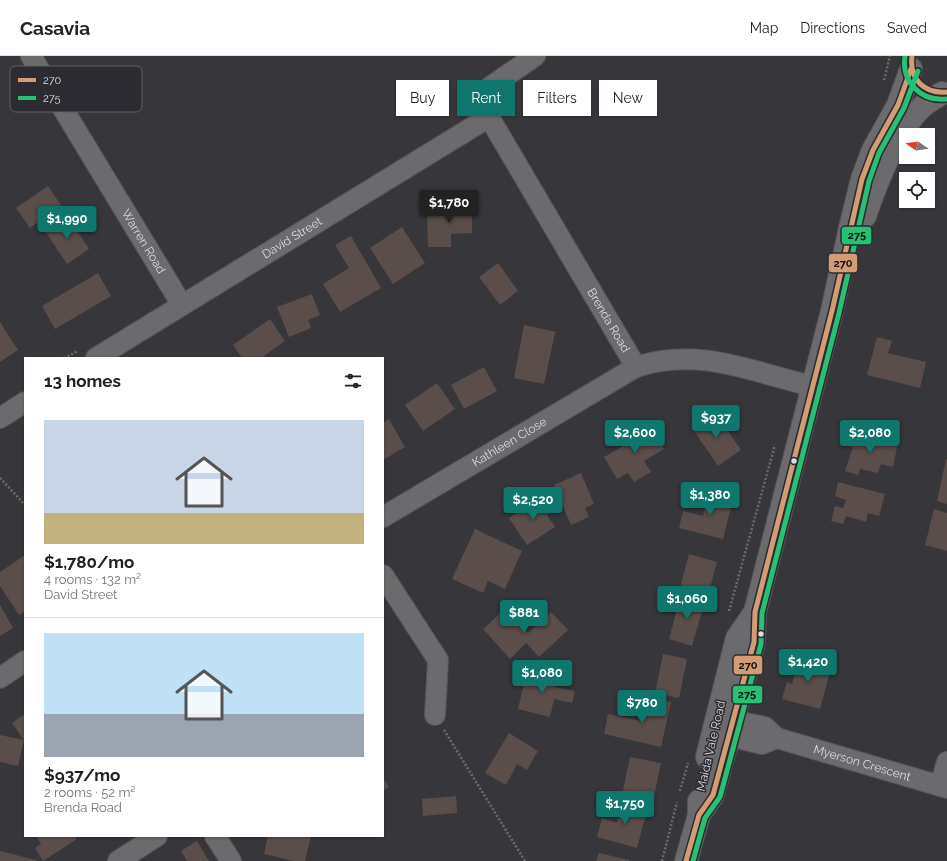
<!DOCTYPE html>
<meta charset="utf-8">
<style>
body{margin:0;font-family:Raleway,sans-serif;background:#f2f2f2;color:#222;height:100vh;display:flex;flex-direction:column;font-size:15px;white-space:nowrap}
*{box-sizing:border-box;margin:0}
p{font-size:13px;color:#767676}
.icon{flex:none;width:22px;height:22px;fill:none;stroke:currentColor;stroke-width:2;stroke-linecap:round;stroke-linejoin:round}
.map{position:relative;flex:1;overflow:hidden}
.details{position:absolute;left:24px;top:301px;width:360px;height:480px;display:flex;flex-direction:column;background:#fff;border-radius:0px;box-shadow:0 1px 3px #0004}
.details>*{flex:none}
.guide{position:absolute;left:396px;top:24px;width:380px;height:36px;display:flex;gap:8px}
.needle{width:26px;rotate:283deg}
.buttons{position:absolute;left:899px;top:72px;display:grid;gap:8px}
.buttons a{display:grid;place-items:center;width:36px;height:36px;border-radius:0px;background:#fff;box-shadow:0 1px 3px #0004;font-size:20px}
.price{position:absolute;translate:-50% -34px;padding:0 9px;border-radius:4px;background:#0f766e;color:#fff;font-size:13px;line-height:26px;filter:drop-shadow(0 1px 2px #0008)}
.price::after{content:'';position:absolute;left:50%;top:24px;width:12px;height:9px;margin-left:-6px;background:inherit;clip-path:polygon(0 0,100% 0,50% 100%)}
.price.on{background:#222;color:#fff}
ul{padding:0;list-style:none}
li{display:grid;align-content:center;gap:8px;height:212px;padding:0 20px}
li+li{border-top:1px solid #e0e0e0}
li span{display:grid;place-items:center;height:124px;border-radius:0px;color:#555}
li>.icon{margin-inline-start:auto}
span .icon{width:72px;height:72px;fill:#fffc;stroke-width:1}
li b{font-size:17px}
h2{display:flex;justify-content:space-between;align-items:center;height:48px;padding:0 20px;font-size:17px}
.tag{padding:0 14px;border-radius:0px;background:#fff;box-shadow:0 1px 3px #0004;font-size:14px;line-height:36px}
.tag.on{background:#0f766e;color:#fff}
header{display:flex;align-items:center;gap:24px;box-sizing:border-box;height:56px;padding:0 20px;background:#fff;border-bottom:1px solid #e0e0e0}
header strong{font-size:19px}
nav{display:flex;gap:22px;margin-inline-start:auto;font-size:14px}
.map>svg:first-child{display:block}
.building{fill:#5a4d4a}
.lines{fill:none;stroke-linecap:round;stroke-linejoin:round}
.street-casing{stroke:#555458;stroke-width:22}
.secondary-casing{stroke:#555458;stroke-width:24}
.path{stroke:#6b6b6d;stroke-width:2.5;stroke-dasharray:2 2;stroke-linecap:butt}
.street{stroke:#6b6b6d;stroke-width:20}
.secondary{stroke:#6b6b6d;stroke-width:22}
.bus-1-casing{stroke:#2c2b32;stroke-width:8}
.bus-2-casing{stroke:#2c2b32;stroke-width:8}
.bus-1{stroke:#d39c74;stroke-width:5}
.bus-2{stroke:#26c172;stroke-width:5}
.bus-dot{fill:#dcdbe0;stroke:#2c2b32;stroke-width:1.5}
.labels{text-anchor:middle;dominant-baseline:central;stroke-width:3;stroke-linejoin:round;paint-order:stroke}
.street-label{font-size:12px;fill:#dcdbe0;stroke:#2c2b32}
.key{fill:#2c2b32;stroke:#616066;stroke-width:1}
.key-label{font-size:11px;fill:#dcdbe0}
.line-badge{stroke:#2c2b32;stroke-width:1.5}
.pale-badge-label{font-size:11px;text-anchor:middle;font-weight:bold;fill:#111}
</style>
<header>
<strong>Casavia</strong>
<nav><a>Map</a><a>Directions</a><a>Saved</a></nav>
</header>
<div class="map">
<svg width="947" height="805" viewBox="0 0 947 805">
<rect width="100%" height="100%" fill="#37363b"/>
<g class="building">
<polygon points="48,130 61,149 30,172 16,152"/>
<polygon points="472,146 472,177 451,178 451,191 428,191 427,157 444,157 444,147"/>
<polygon points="67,160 89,193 67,208 45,175"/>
<polygon points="402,171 425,207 393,228 370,192"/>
<polygon points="351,180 381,232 340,256 323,228 349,212 335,189"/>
<polygon points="498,207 518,235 500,249 479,221"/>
<polygon points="98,217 111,240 55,273 42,250"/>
<polygon points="312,238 320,259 308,264 311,272 289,281 277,251"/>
<polygon points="270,263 285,285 261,302 242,302 233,289"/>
<polygon points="0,266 18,294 0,306"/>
<polygon points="524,269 557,276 555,277 544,328 514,322"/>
<polygon points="877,281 892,285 888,297 926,306 920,332 867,319"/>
<polygon points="484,311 497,335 464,353 451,329"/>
<polygon points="437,327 455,353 423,375 405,349"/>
<polygon points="715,356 741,394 718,410 692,372"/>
<polygon points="389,363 405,391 383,404 383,367"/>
<polygon points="647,366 664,393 644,405 651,416 634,426 628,417 617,423 604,401 637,382 633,374"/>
<polygon points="852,378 898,387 893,411 881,408 878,417 860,413 858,419 845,415 853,391 848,390"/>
<polygon points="946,403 947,403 947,448 937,445"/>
<polygon points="581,417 594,448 585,452 589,461 571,469 554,429"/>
<polygon points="838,426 885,438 879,460 868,457 866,466 846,460 843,468 831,465 835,450 843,452 846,444 835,440"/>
<polygon points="709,433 734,439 723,483 679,472 683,455 703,460"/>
<polygon points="542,440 553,455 547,459 555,471 527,489 509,462"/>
<polygon points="934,453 947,457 947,495 925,489"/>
<polygon points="475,473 522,495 505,533 488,525 483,537 452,523"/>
<polygon points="689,498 717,506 708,540 680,532"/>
<polygon points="25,499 25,555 19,559 0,530 0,516"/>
<polygon points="681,538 705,545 692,590 669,583"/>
<polygon points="0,549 13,572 0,580"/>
<polygon points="506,552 528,577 551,556 568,574 539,601 526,587 510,603 483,573"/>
<polygon points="663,598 687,603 679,642 655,637"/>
<polygon points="799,600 832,609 820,653 782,643 787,626 792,628"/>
<polygon points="527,615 556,622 554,631 575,635 572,647 554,643 550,661 518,653"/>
<polygon points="646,641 671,646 661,691 604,678 608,658 641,665"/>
<polygon points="25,658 25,686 12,667"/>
<polygon points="509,677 538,695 527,714 517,708 506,729 485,717"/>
<polygon points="0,679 24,684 18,710 0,706"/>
<polygon points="630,701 661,707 653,745 622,739"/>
<polygon points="383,722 389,731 383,735"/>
<polygon points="456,740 457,757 423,760 422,743"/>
<polygon points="623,744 648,751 637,792 597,781 602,762 617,767"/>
<polygon points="36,780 75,780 77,783 43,805 35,792 41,788"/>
<polygon points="268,780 311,780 305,805 294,805 264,798"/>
<polygon points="197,785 209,805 187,805 181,795"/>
<polygon points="0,795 36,804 36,805 0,805"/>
<polygon points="599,797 629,804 629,805 596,805"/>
</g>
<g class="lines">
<g class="street-casing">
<g id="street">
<path id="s1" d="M31 0 182 249"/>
<path id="s2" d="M535 0 487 33 483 49 489 61 636 311C698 290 752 316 812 330"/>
<path id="s3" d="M96 302 489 61"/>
<polyline points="0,362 25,346"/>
<path id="s4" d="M383 461 636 311"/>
<polyline points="383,519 438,604 435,659"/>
<polyline points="0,622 25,605"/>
<path id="s5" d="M717 661 765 671 777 682 947 732"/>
<polyline points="713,676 762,688 777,682"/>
<polyline points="940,730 947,706"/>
<polyline points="215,780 231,805"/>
<polyline points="118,805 157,780"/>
</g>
</g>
<g class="secondary-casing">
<g id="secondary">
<path d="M865 160C876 128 897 74 922 51 927 46 935 42 942 37"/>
<polyline points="707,701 737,582 755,556"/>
<polyline points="699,759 713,739 754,586 755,556 832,255 850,172 862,123 873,94 898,49 911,13"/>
<polyline points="686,805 699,759 699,745"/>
</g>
</g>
<g class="path">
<polyline points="884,24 890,0"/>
<polyline points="64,302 78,295"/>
<polyline points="0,422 25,449"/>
<polyline points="729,555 775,389"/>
<polyline points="444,674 525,805"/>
<polyline points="680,735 688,707"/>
<polyline points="662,805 677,746"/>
</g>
<use href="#street" class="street"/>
<use href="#secondary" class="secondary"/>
<g class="bus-1-casing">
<g id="bus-1">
<path d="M912 0C909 23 924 38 947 36"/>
<polyline points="686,805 699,759 713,739 754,586 755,556 832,255 862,123 873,94 898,49 911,13"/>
</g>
</g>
<g class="bus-2-casing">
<g id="bus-2">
<path d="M905 0C901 26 921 46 947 43"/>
<polyline points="693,805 705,762 720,741 761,588 762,557 839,257 869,125 879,97 904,52 918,15"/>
</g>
</g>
<use href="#bus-1" class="bus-1"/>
<use href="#bus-2" class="bus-2"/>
</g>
<g class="bus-dot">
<circle cx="794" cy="405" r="3.5"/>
<circle cx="761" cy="578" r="3.5"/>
</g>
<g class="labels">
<g class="street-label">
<text stroke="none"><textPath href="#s3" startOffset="230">David Street</textPath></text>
<text stroke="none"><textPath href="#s1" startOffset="217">Warren Road</textPath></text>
<text stroke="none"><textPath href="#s2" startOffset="324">Brenda Road</textPath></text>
<text stroke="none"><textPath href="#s4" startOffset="147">Kathleen Close</textPath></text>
<text transform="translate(711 690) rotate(-77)">Maida Vale Road</text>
<text stroke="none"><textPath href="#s5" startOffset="154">Myerson Crescent</textPath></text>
</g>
</g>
<rect x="10" y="10" width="132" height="46" rx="6" class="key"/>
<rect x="18" y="22" width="18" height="4" fill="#d39c74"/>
<rect x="18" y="40" width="18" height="4" fill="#26c172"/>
<g class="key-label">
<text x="43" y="28">270</text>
<text x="43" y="46">275</text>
</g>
<g class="line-badge">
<rect x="841" y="170" width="31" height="19" rx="4" fill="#26c172"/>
<rect x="828" y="197" width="30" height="20" rx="4" fill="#d39c74"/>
<rect x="733" y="599" width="30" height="20" rx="4" fill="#d39c74"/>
<rect x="732" y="629" width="31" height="19" rx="4" fill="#26c172"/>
</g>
<g class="pale-badge-label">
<text x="857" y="183">275</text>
<text x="843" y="211">270</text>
<text x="748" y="613">270</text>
<text x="747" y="642">275</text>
</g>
</svg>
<div class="buttons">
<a><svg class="needle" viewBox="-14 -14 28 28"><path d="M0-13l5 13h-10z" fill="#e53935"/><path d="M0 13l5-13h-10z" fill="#767676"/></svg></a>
<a><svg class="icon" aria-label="locate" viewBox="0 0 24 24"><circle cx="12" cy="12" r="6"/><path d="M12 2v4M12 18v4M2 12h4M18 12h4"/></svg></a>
</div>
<b class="price on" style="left:449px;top:168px">$1,780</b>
<b class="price" style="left:67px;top:184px">$1,990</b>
<b class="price" style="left:716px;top:383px">$937</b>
<b class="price" style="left:635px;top:398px">$2,600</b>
<b class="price" style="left:870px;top:398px">$2,080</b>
<b class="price" style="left:710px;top:460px">$1,380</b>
<b class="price" style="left:533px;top:465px">$2,520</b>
<b class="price" style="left:687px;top:564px">$1,060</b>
<b class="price" style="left:524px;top:578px">$881</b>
<b class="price" style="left:808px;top:627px">$1,420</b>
<b class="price" style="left:542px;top:638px">$1,080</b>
<b class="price" style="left:642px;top:668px">$780</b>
<b class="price" style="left:625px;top:769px">$1,750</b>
<div class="guide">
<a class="tag">Buy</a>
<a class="tag on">Rent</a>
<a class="tag">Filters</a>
<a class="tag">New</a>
</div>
<section class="details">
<h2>13 homes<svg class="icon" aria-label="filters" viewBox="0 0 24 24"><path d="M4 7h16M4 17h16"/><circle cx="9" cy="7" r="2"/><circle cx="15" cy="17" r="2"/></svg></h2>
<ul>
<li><span style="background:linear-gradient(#c9d6e8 75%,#c2b280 0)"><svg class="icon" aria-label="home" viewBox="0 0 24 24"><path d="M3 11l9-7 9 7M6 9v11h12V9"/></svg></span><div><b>$1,780/mo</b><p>4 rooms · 132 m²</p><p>David Street</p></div></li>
<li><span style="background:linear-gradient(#bfe0f5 65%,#9aa5b1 0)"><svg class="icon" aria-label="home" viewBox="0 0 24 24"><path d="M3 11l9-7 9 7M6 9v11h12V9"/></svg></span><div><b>$937/mo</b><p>2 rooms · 52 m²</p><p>Brenda Road</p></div></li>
</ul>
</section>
</div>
